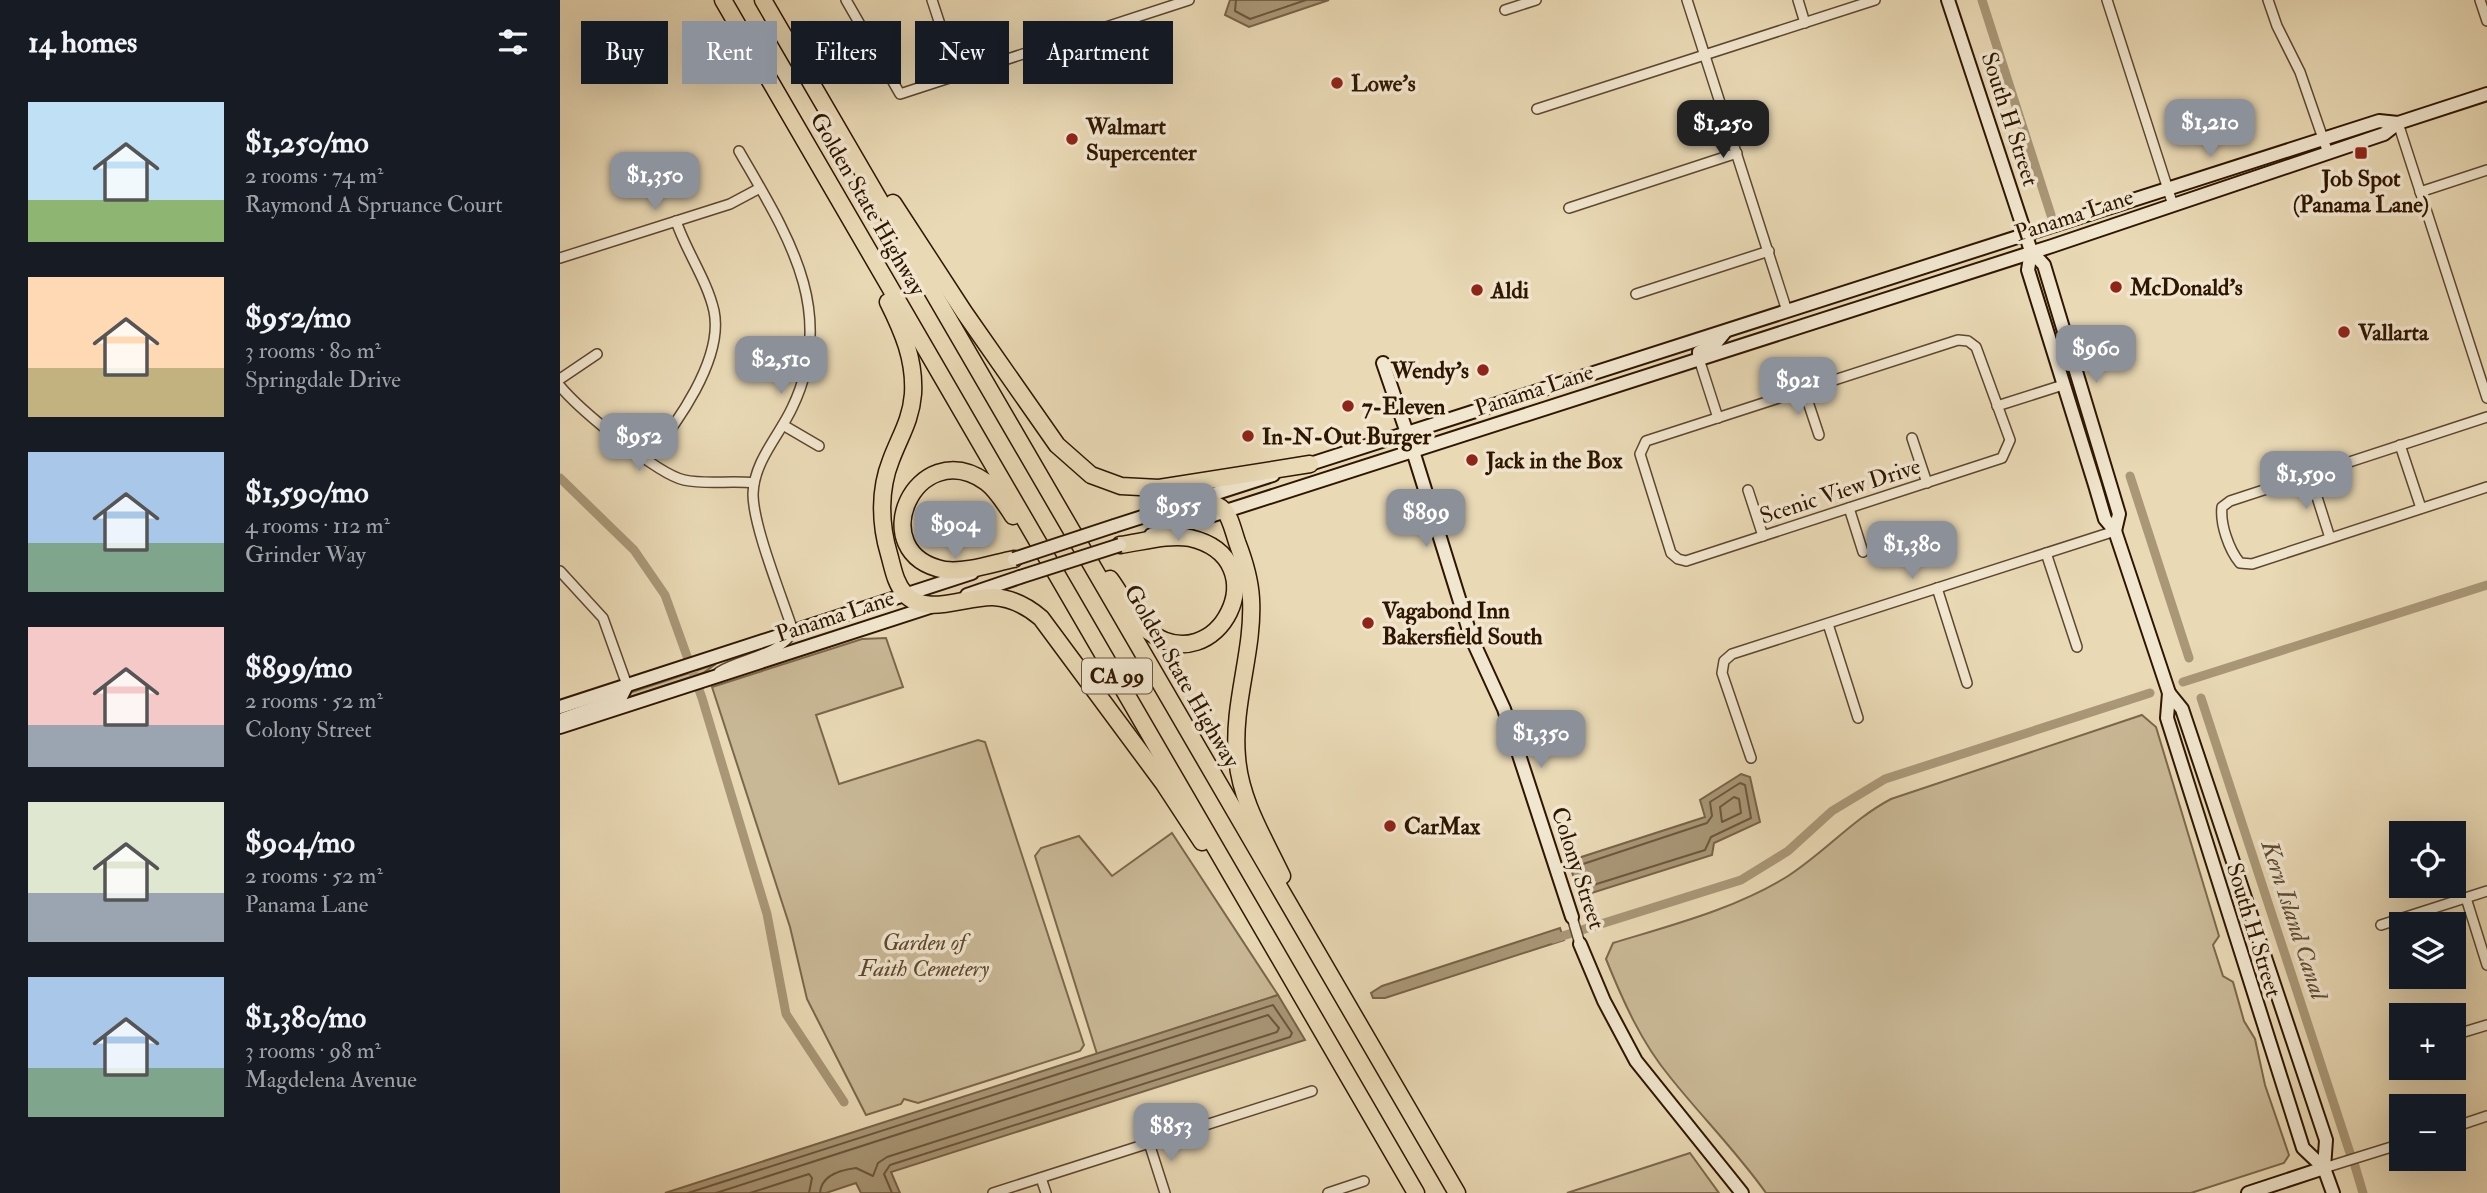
<!DOCTYPE html>
<meta charset="utf-8">
<style>
body{margin:0;font-family:"IM FELL Double Pica",serif;background:#242831;color:#f1f3f6;height:100vh;display:flex;flex-direction:column;font-size:26px;white-space:nowrap}
*{box-sizing:border-box;margin:0}
p{font-size:23px;color:#9ea1a6}
.icon{flex:none;width:38px;height:38px;fill:none;stroke:currentColor;stroke-width:2;stroke-linecap:round;stroke-linejoin:round}
.map{position:relative;flex:1;overflow:hidden}
.drawer{display:flex;flex-direction:column;background:#171b24;width:560px}
.drawer>*{flex:none}
.top-card{position:absolute;left:21px;top:21px;width:665px;height:63px;display:flex;gap:14px}
.tools{position:absolute;left:1829px;top:821px;display:grid;gap:14px}
.tools a{display:grid;place-items:center;width:77px;height:77px;border-radius:0px;background:#171b24;box-shadow:0 7px 28px #0002;font-size:35px}
.price{position:absolute;translate:-50% -60px;padding:0 16px;border-radius:14px;background:#8c9099;color:#fff;font-size:23px;line-height:46px;filter:drop-shadow(0 2px 4px #0008)}
.price::after{content:'';position:absolute;left:50%;top:42px;width:21px;height:16px;margin-left:-10px;background:inherit;clip-path:polygon(0 0,100% 0,50% 100%)}
.price.active{background:#222;color:#fff}
ul{padding:0;list-style:none}
li{display:flex;align-items:center;gap:21px;height:175px;padding:0 28px}
li span{display:grid;place-items:center;flex:none;width:196px;height:140px;border-radius:0px;color:#555}
li>.icon{margin-inline-start:auto}
span .icon{width:84px;height:84px;fill:#fffc;stroke-width:1}
li b{font-size:30px}
h2{display:flex;justify-content:space-between;align-items:center;height:84px;padding:0 28px;font-size:30px}
.pill{padding:0 24px;border-radius:0px;background:#171b24;box-shadow:0 7px 28px #0002;font-size:24px;line-height:63px}
.pill.active{background:#8c9099;color:#fff}
main{display:flex;flex:1;min-height:0}
.map>svg:first-child{display:block}
.green{fill:#c9b896;stroke:#7c674b;stroke-width:2}
.water{fill:#a99777;stroke:#786347;stroke-width:2}
.lines{fill:none;stroke-linecap:round;stroke-linejoin:round}
.shore{stroke:#6c563c;stroke-width:2}
.canal{stroke:#a99777;stroke-width:9}
.street-casing{stroke:#5d472d;stroke-width:12}
.secondary-casing{stroke:#2e1600;stroke-width:16}
.highway-casing{stroke:#2e1600;stroke-width:19}
.street{stroke:#f1e6cf;stroke-width:9}
.secondary{stroke:#f1e6cf;stroke-width:12}
.highway{stroke:#e9d9b5;stroke-width:16}
.secondary-bridge-casing{stroke:#2e1600;stroke-width:16;stroke-linecap:butt}
.secondary-bridge{stroke:#f1e6cf;stroke-width:12}
.poi-dot{fill:#8f2418;stroke:#f1e6cf;stroke-width:2.5}
.labels{text-anchor:middle;dominant-baseline:central;stroke-width:7;stroke-linejoin:round;paint-order:stroke}
.shield{fill:#f1e6cf;stroke:#68543e;stroke-width:2}
.shield-label{font-size:21px;font-weight:bold;fill:#2e1600}
.poi-label{font-size:23px;font-weight:bold;fill:#2e1600;stroke:#f1e6cf;text-anchor:start}
.street-label{font-size:23px;fill:#2e1600;stroke:#f1e6cf}
.park-label{font-size:23px;font-style:italic;fill:#5c472d;stroke:#f1e6cf}
.water-label{font-size:24px;font-style:italic;fill:#5f4a30;stroke:#f1e6cf}
</style>
<main>
<section class="drawer">
<h2>14 homes<svg class="icon" aria-label="filters" viewBox="0 0 24 24"><path d="M4 7h16M4 17h16"/><circle cx="9" cy="7" r="2"/><circle cx="15" cy="17" r="2"/></svg></h2>
<ul>
<li><span style="background:linear-gradient(#bfe0f5 70%,#8fb573 0)"><svg class="icon" aria-label="home" viewBox="0 0 24 24"><path d="M3 11l9-7 9 7M6 9v11h12V9"/></svg></span><div><b>$1,250/mo</b><p>2 rooms · 74 m²</p><p>Raymond A Spruance Court</p></div></li>
<li><span style="background:linear-gradient(#ffd9b3 65%,#c2b280 0)"><svg class="icon" aria-label="home" viewBox="0 0 24 24"><path d="M3 11l9-7 9 7M6 9v11h12V9"/></svg></span><div><b>$952/mo</b><p>3 rooms · 80 m²</p><p>Springdale Drive</p></div></li>
<li><span style="background:linear-gradient(#a9c7e8 65%,#7fa58c 0)"><svg class="icon" aria-label="home" viewBox="0 0 24 24"><path d="M3 11l9-7 9 7M6 9v11h12V9"/></svg></span><div><b>$1,590/mo</b><p>4 rooms · 112 m²</p><p>Grinder Way</p></div></li>
<li><span style="background:linear-gradient(#f6c9c9 70%,#9aa5b1 0)"><svg class="icon" aria-label="home" viewBox="0 0 24 24"><path d="M3 11l9-7 9 7M6 9v11h12V9"/></svg></span><div><b>$899/mo</b><p>2 rooms · 52 m²</p><p>Colony Street</p></div></li>
<li><span style="background:linear-gradient(#dfe7d0 65%,#9aa5b1 0)"><svg class="icon" aria-label="home" viewBox="0 0 24 24"><path d="M3 11l9-7 9 7M6 9v11h12V9"/></svg></span><div><b>$904/mo</b><p>2 rooms · 52 m²</p><p>Panama Lane</p></div></li>
<li><span style="background:linear-gradient(#a9c7e8 65%,#7fa58c 0)"><svg class="icon" aria-label="home" viewBox="0 0 24 24"><path d="M3 11l9-7 9 7M6 9v11h12V9"/></svg></span><div><b>$1,380/mo</b><p>3 rooms · 98 m²</p><p>Magdelena Avenue</p></div></li>
</ul>
</section>
<div class="map">
<svg width="1927" height="1193" viewBox="0 0 1927 1193">
<rect width="100%" height="100%" fill="#e9d9b5"/>
<filter id="stains"><feTurbulence type="fractalNoise" baseFrequency=".00286" numOctaves="4"/><feColorMatrix values="0 0 0 0 .2 0 0 0 0 .09 0 0 0 0 .02 0 0 0 .5 -.17"/></filter>
<radialGradient id="worn" r=".72"><stop offset=".6" stop-color="#630" stop-opacity="0"/><stop offset="1" stop-color="#630" stop-opacity=".3"/></radialGradient>
<g class="green">
<polygon points="326,638 343,687 256,715 279,784 418,740 425,742 524,1045 520,1051 358,1103 344,1099 341,1104 306,1115 247,999 230,927 152,687 302,639"/>
<polygon points="156,664 143,673 52,703 69,693"/>
<path d="M1582 715 1596 727 1659 936 1653 945 1663 976 1673 982 1684 1021 1695 1039 1705 1085 1729 1155 1724 1163 1631 1193H1206C1177 1152 1141 1116 1110 1077 1081 1042 1063 1001 1046 959L1053 943C1112 925 1175 909 1228 876 1265 852 1293 819 1331 799Z"/>
<polygon points="612,833 718,995 537,1054 475,856 481,848 519,836 552,876"/>
<polygon points="1130,1153 1159,1193 1007,1193"/>
</g>
<g class="water">
<polygon points="670,0 769,0 689,27 665,15"/>
<polygon points="1181,774 1190,777 1200,822 1154,843 1152,855 1019,897 1009,861 1145,817 1140,800"/>
<polygon points="1000,928 1004,940 825,998 813,998 811,993 822,986"/>
<polygon points="718,995 745,1040 331,1172 340,1193 301,1193 296,1183 266,1193 105,1193"/>
</g>
<g class="lines">
<g class="shore">
<polyline points="676,0 675,11 690,19 746,0"/>
<polygon points="1180,783 1185,785 1191,818 1151,837 1145,850 1027,887 1023,885 1020,865 1147,823 1152,816 1150,802"/>
<polygon points="1174,797 1179,799 1181,813 1162,822 1160,807"/>
<polyline points="128,1193 713,1005 732,1033 730,1037 330,1165 324,1174 332,1193"/>
<path d="M156 1193 708 1015 719 1028 717 1032 327 1157 318 1163 313 1176 296 1168C280 1170 261 1175 260 1193"/>
<polyline points="190,1193 249,1174 252,1178 249,1193"/>
</g>
<g class="canal">
<polyline points="1422,0 1491,215"/>
<polyline points="1570,476 1629,658"/>
<polyline points="0,478 74,550 105,595 142,698 207,914 226,1014 284,1102"/>
<polyline points="1623,682 1927,585"/>
<polyline points="1641,698 1790,1153"/>
<polyline points="993,939 1181,880 1228,851 1272,811 1325,779 1590,693"/>
<polyline points="1795,1166 1803,1193"/>
</g>
<g class="street-casing">
<g id="street">
<polyline points="286,0 340,94 629,0"/>
<polyline points="372,0 397,76"/>
<polyline points="1127,0 1227,311"/>
<polyline points="1238,0 1245,23"/>
<polyline points="1547,0 1613,205"/>
<polyline points="1708,0 1717,26 1740,72 1768,153"/>
<polyline points="1920,0 1927,21"/>
<polyline points="945,10 976,0"/>
<polyline points="977,109 1315,0"/>
<polyline points="1838,123 1927,398"/>
<polyline points="1860,192 1927,170"/>
<polyline points="1009,208 1177,153"/>
<polyline points="0,258 170,204 200,188"/>
<polyline points="1076,294 1209,251"/>
<polygon points="1398,340 1408,341 1416,347 1450,440 1442,458 1126,561 1118,559 1111,553 1080,454 1086,441"/>
<polyline points="1139,359 1158,418"/>
<polyline points="0,379 37,354"/>
<path d="M0 386C19 409 97 474 124 480 147 485 171 480 194 483"/>
<polyline points="1244,390 1259,435"/>
<polyline points="1437,406 1503,385"/>
<path d="M1927 417 1670 501 1662 507C1660 524 1669 550 1680 563L1692 564 1927 487"/>
<polyline points="223,425 259,446"/>
<polyline points="1352,438 1367,483"/>
<polyline points="1840,445 1861,508"/>
<path d="M87 460C116 425 164 359 154 311 147 280 126 251 116 221"/>
<polyline points="1750,475 1770,538"/>
<polyline points="1188,490 1203,536"/>
<polyline points="1289,508 1303,552"/>
<polyline points="1486,553 1517,647"/>
<polyline points="0,571 43,618 67,685"/>
<polyline points="1377,588 1407,683"/>
<polyline points="1268,624 1298,718"/>
<path d="M159 672C181 658 220 656 233 631 222 597 193 526 193 494 194 461 219 436 232 408 279 311 226 233 179 151"/>
<polyline points="1191,758 1162,673 1164,661 1172,654 1555,531"/>
<polyline points="1906,898 1927,965"/>
<polyline points="1012,917 1020,944"/>
<polyline points="1821,925 1927,891"/>
<polyline points="1894,1035 1927,1025"/>
<polyline points="1894,1127 1927,1116"/>
<polyline points="589,1143 605,1193"/>
<polyline points="1764,1168 1841,1144"/>
<polyline points="481,1178 486,1193"/>
<polyline points="433,1193 752,1091"/>
<polyline points="768,1193 804,1181"/>
</g>
</g>
<g class="secondary-casing">
<g id="secondary">
<polyline points="1388,0 1471,251 1484,265 1559,514 1555,531"/>
<polyline points="1471,251 1468,270 1535,485 1545,519 1555,531 1609,693"/>
<polyline points="1139,359 1139,352 1156,343 1165,332"/>
<polyline points="823,363 847,433"/>
<polyline points="853,451 911,637 944,709 1012,917"/>
<polyline points="744,466 1819,121 1838,123"/>
<polyline points="554,526 713,475"/>
<polyline points="591,535 1492,246 1824,134 1838,123 1927,94"/>
<polyline points="407,595 460,577"/>
<polyline points="0,707 412,573"/>
<polyline points="0,720 54,701 61,697 67,685"/>
<polyline points="0,727 373,606"/>
<polyline points="1020,944 1044,1001 1076,1061 1182,1193"/>
<polyline points="1764,1168 1743,1148 1607,718 1609,693 1622,709 1766,1140 1764,1168 1773,1193"/>
<polyline points="1688,1193 1764,1168"/>
</g>
</g>
<g class="highway-casing">
<g id="highway">
<polyline points="163,0 856,1193"/>
<polyline points="203,0 897,1193"/>
<polyline points="333,203 404,312 497,445 531,475 561,486 599,488 750,464"/>
<path d="M328 302C343 332 355 360 353 394 351 420 340 436 331 460 319 490 320 524 329 554 333 568 335 583 345 594 366 617 406 596 433 597 451 598 467 606 481 618L604 784 642 842"/>
<path d="M639 499C669 506 668 514 677 542 684 560 690 579 691 599 694 651 672 704 677 757 680 800 704 838 722 876"/>
<path d="M453 516C445 504 437 490 426 482 356 433 301 554 385 570 405 573 434 563 454 559"/>
<path d="M550 579C562 595 572 618 588 631 657 684 721 559 630 538 609 534 582 542 560 545"/>
</g>
</g>
<use href="#street" class="street"/>
<use href="#secondary" class="secondary"/>
<use href="#highway" class="highway"/>
<g class="secondary-bridge-casing">
<g id="secondary-bridge">
<polyline points="454,559 554,526"/>
<polyline points="460,577 560,545"/>
</g>
</g>
<use href="#secondary-bridge" class="secondary-bridge"/>
</g>
<g class="poi-dot">
<circle cx="777" cy="83" r="7"/>
<circle cx="512" cy="139" r="7"/>
<rect x="1794" y="146" width="14" height="14" rx="3.5"/>
<circle cx="1556" cy="287" r="7"/>
<circle cx="917" cy="290" r="7"/>
<circle cx="1784" cy="332" r="7"/>
<circle cx="923" cy="370" r="7"/>
<circle cx="788" cy="406" r="7"/>
<circle cx="688" cy="436" r="7"/>
<circle cx="912" cy="460" r="7"/>
<circle cx="808" cy="623" r="7"/>
<circle cx="830" cy="826" r="7"/>
</g>
<g class="labels">
<rect class="shield" x="522" y="658.5" width="70" height="35" rx="5"/>
<g class="shield-label">
<text x="557" y="676">CA 99</text>
</g>
<g class="poi-label">
<text x="791" y="83">Lowe's</text>
<text x="526" y="126">Walmart<tspan x="526" dy="26">Supercenter</tspan></text>
<text x="1801" y="178" text-anchor="middle">Job Spot<tspan x="1801" dy="26">(Panama Lane)</tspan></text>
<text x="1570" y="287">McDonald's</text>
<text x="931" y="290">Aldi</text>
<text x="1798" y="332">Vallarta</text>
<text x="909" y="370" text-anchor="end">Wendy's</text>
<text x="802" y="406">7-Eleven</text>
<text x="702" y="436">In-N-Out Burger</text>
<text x="926" y="460">Jack in the Box</text>
<text x="822" y="610">Vagabond Inn<tspan x="822" dy="26">Bakersfield South</tspan></text>
<text x="844" y="826">CarMax</text>
</g>
<g class="street-label">
<text transform="translate(1450 119) rotate(72)">South H Street</text>
<text transform="translate(308 204) rotate(60)">Golden State Highway</text>
<text transform="translate(1514 215) rotate(-18)">Panama Lane</text>
<text transform="translate(974 390) rotate(-18)">Panama Lane</text>
<text transform="translate(1280 491) rotate(-18)">Scenic View Drive</text>
<text transform="translate(275 616) rotate(-18)">Panama Lane</text>
<text transform="translate(622 676) rotate(60)">Golden State Highway</text>
<text transform="translate(1018 868) rotate(72)">Colony Street</text>
<text transform="translate(1694 930) rotate(73)">South H Street</text>
</g>
<g class="park-label">
<text x="364" y="942">Garden of<tspan x="364" dy="26">Faith Cemetery</tspan></text>
</g>
<g class="water-label">
<text transform="translate(1734 920) rotate(72)">Kern Island Canal</text>
</g>
</g>
<rect width="100%" height="100%" filter="url(#stains)"/>
<rect width="100%" height="100%" fill="url(#worn)"/>
</svg>
<div class="tools">
<a><svg class="icon" aria-label="locate" viewBox="0 0 24 24"><circle cx="12" cy="12" r="6"/><path d="M12 2v4M12 18v4M2 12h4M18 12h4"/></svg></a>
<a><svg class="icon" aria-label="layers" viewBox="0 0 24 24"><path d="M12 4l9 5-9 5-9-5zM3 14l9 5 9-5"/></svg></a>
<a>+</a>
<a>−</a>
</div>
<b class="price" style="left:1650px;top:159px">$1,210</b>
<b class="price active" style="left:1163px;top:160px">$1,250</b>
<b class="price" style="left:95px;top:212px">$1,350</b>
<b class="price" style="left:1536px;top:385px">$960</b>
<b class="price" style="left:221px;top:396px">$2,510</b>
<b class="price" style="left:1238px;top:417px">$921</b>
<b class="price" style="left:79px;top:473px">$952</b>
<b class="price" style="left:1746px;top:511px">$1,590</b>
<b class="price" style="left:618px;top:543px">$955</b>
<b class="price" style="left:866px;top:549px">$899</b>
<b class="price" style="left:395px;top:561px">$904</b>
<b class="price" style="left:1352px;top:581px">$1,380</b>
<b class="price" style="left:981px;top:770px">$1,350</b>
<b class="price" style="left:611px;top:1163px">$853</b>
<div class="top-card">
<a class="pill">Buy</a>
<a class="pill active">Rent</a>
<a class="pill">Filters</a>
<a class="pill">New</a>
<a class="pill">Apartment</a>
</div>
</div>
</main>
